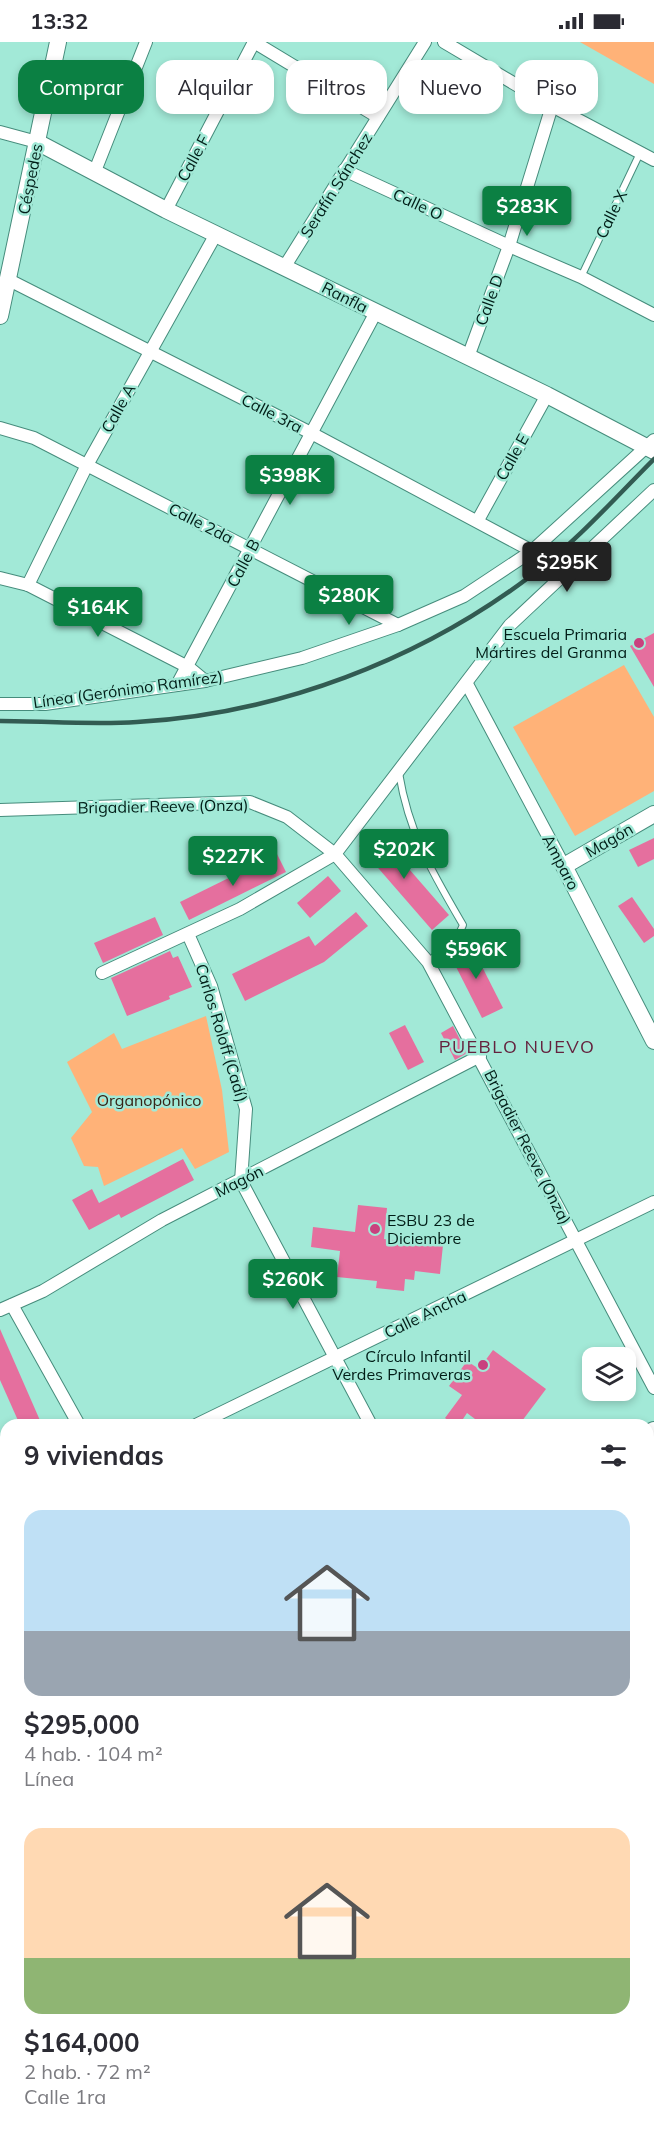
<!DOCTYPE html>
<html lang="es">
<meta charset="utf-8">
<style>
body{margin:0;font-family:Mulish,sans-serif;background:#f2f2f3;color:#2b2b33;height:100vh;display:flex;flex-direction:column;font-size:22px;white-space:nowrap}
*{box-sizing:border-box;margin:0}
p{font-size:20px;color:#7c7c81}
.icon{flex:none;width:33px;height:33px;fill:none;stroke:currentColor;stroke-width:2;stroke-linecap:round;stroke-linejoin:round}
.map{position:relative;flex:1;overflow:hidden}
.details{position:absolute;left:0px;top:1377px;width:654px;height:722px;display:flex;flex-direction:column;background:#fff;border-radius:18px 18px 0 0;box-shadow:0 3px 9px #0003}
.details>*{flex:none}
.banner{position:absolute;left:18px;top:18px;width:618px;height:54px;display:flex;gap:12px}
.fabs{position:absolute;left:582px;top:1305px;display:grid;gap:12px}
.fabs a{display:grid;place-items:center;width:54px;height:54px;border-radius:12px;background:#fff;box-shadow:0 3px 9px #0003;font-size:30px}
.price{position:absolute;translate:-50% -51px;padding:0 14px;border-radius:6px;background:#0b8043;color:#fff;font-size:20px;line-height:39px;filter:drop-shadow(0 2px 3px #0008)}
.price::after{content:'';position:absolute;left:50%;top:36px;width:18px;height:14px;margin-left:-9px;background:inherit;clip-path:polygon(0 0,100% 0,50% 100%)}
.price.active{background:#222;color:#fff}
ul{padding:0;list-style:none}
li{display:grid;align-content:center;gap:12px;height:318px;padding:0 24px}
li span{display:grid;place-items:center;height:186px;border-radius:18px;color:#555}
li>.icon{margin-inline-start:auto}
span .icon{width:108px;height:108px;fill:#fffc;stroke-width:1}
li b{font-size:26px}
h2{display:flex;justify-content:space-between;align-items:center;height:72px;padding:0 24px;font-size:26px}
.tag{padding:0 21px;border-radius:18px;background:#fff;box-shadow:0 3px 9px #0003;font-size:21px;line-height:54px}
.tag.active{background:#0b8043;color:#fff}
.status{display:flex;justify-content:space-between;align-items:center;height:42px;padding:0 30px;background:#fff;direction:ltr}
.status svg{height:16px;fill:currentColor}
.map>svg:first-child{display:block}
.green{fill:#ffb278}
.building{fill:#e56f9e}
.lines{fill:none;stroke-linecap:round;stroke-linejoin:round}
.service-casing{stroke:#468c7c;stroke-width:8}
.minor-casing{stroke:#468c7c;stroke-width:14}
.tertiary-casing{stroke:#468c7c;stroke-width:18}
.secondary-casing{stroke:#468c7c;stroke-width:20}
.service{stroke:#fff;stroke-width:6}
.minor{stroke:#fff;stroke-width:12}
.tertiary{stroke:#fff;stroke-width:16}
.secondary{stroke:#fff;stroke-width:18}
.rail{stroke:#325b52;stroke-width:4.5}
.poi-dot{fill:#c9417e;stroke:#a2e9d7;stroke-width:2}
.labels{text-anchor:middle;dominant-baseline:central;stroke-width:5;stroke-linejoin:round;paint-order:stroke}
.street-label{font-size:16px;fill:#001d17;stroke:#a2e9d7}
.poi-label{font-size:16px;fill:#001d17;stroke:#a2e9d7;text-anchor:end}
.park-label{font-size:16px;fill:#372417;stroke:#a2e9d7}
.neighbourhood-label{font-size:18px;letter-spacing:1.5px;fill:#64223e;stroke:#a2e9d7}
</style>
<div class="status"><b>13:32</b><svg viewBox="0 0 49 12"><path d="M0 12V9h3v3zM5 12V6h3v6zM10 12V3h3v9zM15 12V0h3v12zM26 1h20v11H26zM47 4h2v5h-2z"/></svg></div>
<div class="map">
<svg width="654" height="2098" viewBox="0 0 654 2098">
<rect width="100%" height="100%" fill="#a2e9d7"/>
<g class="green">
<polygon points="580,0 654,0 654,42"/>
<polygon points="624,623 654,675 654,749 575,794 513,685"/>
<polygon points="206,974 222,1048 229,1110 195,1127 182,1106 104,1144 98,1125 84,1124 71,1096 92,1070 67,1020 114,991 122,1007"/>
<polygon points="654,1520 654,1564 648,1567 648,1523"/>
</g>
<g class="building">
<polygon points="654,591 654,645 630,604"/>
<polygon points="376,789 449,873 432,888 359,804"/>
<polygon points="654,796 654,817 638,825 629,808"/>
<polygon points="277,812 286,830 189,878 180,860"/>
<polygon points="328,834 341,849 310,876 297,861"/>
<polygon points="632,855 654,887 654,894 644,901 618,864"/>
<polygon points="356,870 368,884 324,920 245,959 232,932 309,894 315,904"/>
<polygon points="155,875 163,893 103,921 94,901"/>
<polygon points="469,899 503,966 482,976 448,909"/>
<polygon points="170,909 173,916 178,914 192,945 169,954 170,957 127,974 111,936"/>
<polygon points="405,983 424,1020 408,1028 389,991"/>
<polygon points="453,984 467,1011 455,1018 441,991"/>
<polygon points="183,1117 194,1138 121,1176 119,1172 89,1188 72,1158 92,1147 99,1161"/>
<polygon points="358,1163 387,1166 384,1197 443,1203 440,1232 415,1229 414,1238 405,1237 404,1249 376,1246 377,1239 337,1235 340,1209 311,1205 313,1185 355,1190"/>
<polygon points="0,1287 42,1383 20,1383 0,1338"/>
<polygon points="493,1308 546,1347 519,1383 483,1383 467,1371 459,1383 455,1383 445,1376 462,1353 449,1344 467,1319 479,1327"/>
</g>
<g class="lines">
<g class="service-casing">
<g id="service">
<polyline points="581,235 640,111"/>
<path d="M399 731C409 792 432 830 463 883L458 894 428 920"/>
</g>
</g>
<g class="minor-casing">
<g id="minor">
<polyline points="444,0 552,64 654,118"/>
<polyline points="0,90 37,100"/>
<polyline points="344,128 509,204 581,235 654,273"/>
<polyline points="95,129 146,0"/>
<polyline points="166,168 254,0 378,75"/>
<polyline points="285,224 425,0"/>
<polyline points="9,238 313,392 532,509"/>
<polyline points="468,315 509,204 552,64"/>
<polyline points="0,386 34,396 398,583"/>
<polyline points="478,478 547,353"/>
<polyline points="0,536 28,543 188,625 205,639"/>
<polyline points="28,543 87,423 216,192"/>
<polyline points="467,642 564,824"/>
<polyline points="177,643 376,270"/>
<polyline points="0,662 45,662 205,639 302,616 398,583 464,554 532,509 654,398"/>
<polyline points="0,768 250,760 287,775 335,812 428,920 654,1346"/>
<polyline points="188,892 211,944 246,1067 241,1139 371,1383"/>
<polyline points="102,931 240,867 335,812 510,583 654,448"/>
<polyline points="12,1263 79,1383"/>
<polyline points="0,1268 43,1249 162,1178 480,1014"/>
<polyline points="196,1383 654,1160"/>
<polyline points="0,1479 6,1476"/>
<polyline points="0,1506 6,1517"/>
<polyline points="648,1705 654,1703"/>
<polyline points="648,1902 654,1913"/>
<polyline points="648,1940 654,1937"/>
<polyline points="0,1979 6,1977"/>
<polyline points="284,2092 286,2098"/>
<polyline points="406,2092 408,2098"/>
<polyline points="304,2098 317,2092"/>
</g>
</g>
<g class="tertiary-casing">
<g id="tertiary">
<polyline points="37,100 166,168 547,353 654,409"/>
<polyline points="0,274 58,0"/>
<polyline points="654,772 564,824 654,999"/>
</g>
</g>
<g class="secondary-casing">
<g id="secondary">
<polyline points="648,1392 654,1389"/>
<polyline points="0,1711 6,1708"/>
</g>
</g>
<use href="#service" class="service"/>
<use href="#minor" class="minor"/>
<use href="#tertiary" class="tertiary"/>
<use href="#secondary" class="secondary"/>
<path class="rail" d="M0 679C45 679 92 683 137 680 278 672 420 618 532 533 577 499 615 456 654 417"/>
</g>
<g class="poi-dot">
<circle cx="639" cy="601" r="6"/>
<circle cx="375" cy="1187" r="6"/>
<circle cx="483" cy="1323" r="6"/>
</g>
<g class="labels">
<g class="street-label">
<text transform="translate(193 116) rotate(-62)">Calle F</text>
<text transform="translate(30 137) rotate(-79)">Céspedes</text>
<text transform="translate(336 143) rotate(-58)">Serafín Sánchez</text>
<text transform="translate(418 162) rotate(25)">Calle O</text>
<text transform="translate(611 172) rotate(-64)">Calle X</text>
<text transform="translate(345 255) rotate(27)">Ranfla</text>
<text transform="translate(489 258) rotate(-70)">Calle D</text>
<text transform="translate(118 366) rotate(-61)">Calle A</text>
<text transform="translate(272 371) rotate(27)">Calle 3ra</text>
<text transform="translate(512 415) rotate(-61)">Calle E</text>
<text transform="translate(201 481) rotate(27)">Calle 2da</text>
<text transform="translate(243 521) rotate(-62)">Calle B</text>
<text transform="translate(128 647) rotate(-8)">Línea (Gerónimo Ramírez)</text>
<text transform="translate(163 764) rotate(-1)">Brigadier Reeve (Onza)</text>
<text transform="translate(609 798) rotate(-30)">Magón</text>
<text transform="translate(561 820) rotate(62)">Amparo</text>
<text transform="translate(222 991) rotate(73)">Carlos Roloff (Cadí)</text>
<text transform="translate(528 1105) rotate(63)">Brigadier Reeve (Onza)</text>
<text transform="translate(239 1139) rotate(-27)">Magón</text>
<text transform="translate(425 1272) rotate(-26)">Calle Ancha</text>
</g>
<g class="poi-label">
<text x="627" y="592">Escuela Primaria<tspan x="627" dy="18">Mártires del Granma</tspan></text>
<text x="387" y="1178" text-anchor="start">ESBU 23 de<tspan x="387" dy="18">Diciembre</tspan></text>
<text x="471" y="1314">Círculo Infantil<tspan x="471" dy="18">Verdes Primaveras</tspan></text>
</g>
<g class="park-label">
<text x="149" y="1058">Organopónico</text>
</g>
<g class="neighbourhood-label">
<text x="517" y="1004">PUEBLO NUEVO</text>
</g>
</g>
</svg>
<div class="fabs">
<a><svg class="icon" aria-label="layers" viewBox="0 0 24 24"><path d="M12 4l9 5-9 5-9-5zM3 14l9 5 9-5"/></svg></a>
</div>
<b class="price" style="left:527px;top:195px">$283K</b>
<b class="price" style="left:290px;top:464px">$398K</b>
<b class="price active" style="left:567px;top:551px">$295K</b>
<b class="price" style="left:349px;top:584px">$280K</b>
<b class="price" style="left:98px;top:596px">$164K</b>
<b class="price" style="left:404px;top:838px">$202K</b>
<b class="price" style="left:233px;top:845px">$227K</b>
<b class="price" style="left:476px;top:938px">$596K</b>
<b class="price" style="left:293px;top:1268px">$260K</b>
<div class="banner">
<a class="tag active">Comprar</a>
<a class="tag">Alquilar</a>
<a class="tag">Filtros</a>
<a class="tag">Nuevo</a>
<a class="tag">Piso</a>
</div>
<section class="details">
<h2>9 viviendas<svg class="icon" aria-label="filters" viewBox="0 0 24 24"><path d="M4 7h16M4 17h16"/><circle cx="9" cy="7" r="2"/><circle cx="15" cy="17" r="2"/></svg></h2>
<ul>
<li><span style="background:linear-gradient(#bfe0f5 65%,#9aa5b1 0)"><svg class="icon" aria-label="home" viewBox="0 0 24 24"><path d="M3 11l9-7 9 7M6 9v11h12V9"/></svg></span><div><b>$295,000</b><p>4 hab. · 104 m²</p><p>Línea</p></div></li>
<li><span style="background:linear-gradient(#ffd9b3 70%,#8fb573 0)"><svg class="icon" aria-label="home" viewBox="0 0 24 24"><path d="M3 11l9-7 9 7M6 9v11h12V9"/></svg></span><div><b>$164,000</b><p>2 hab. · 72 m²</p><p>Calle 1ra</p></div></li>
</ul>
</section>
</div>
